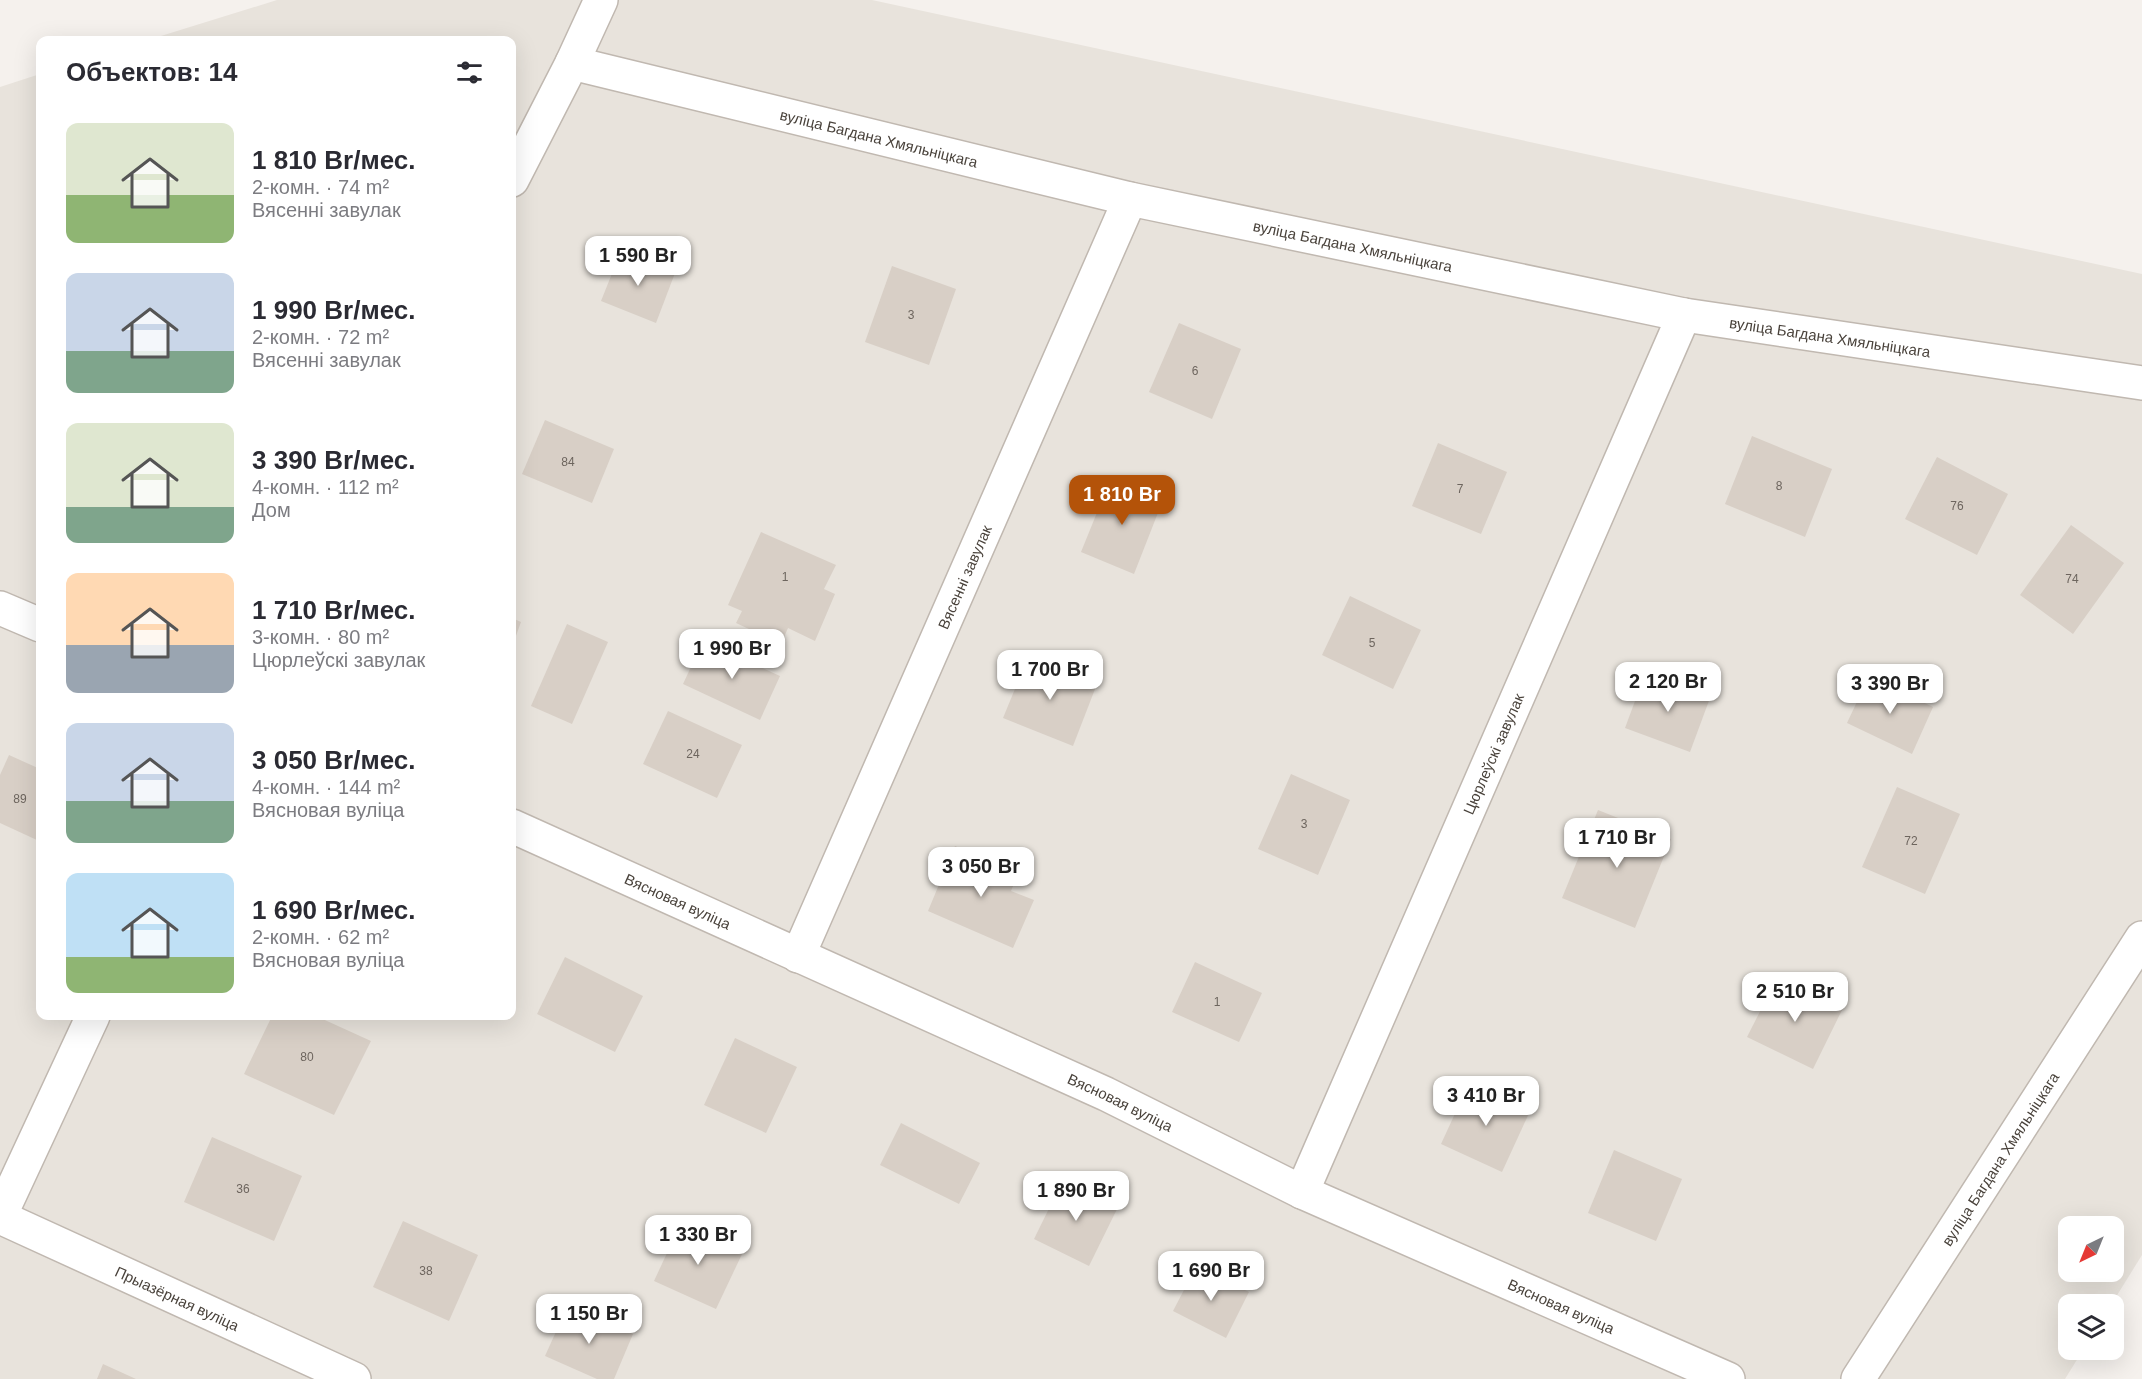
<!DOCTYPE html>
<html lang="ru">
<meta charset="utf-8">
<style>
body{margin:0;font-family:Helvetica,sans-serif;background:#f7f7f7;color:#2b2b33;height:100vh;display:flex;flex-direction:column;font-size:22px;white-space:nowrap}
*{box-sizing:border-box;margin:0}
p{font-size:20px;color:#7c7c81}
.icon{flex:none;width:33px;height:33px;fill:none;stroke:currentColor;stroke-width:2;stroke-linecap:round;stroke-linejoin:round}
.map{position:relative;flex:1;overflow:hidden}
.sheet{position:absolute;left:36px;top:36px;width:480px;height:984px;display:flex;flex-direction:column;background:#fff;border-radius:12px;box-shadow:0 6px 24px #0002}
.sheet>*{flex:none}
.needle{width:39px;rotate:223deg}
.controls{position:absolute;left:2058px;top:1216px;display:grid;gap:12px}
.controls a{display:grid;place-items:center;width:66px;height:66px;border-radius:12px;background:#fff;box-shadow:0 6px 24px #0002;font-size:30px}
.price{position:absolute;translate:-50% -51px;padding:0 14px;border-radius:12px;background:#fff;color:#222;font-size:20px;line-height:39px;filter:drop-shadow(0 2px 3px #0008)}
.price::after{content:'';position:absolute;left:50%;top:36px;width:18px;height:14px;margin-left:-9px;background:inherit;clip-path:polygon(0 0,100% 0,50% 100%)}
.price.selected{background:#b45309;color:#fff}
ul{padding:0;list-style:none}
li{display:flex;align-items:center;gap:18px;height:150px;padding:0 30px}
li span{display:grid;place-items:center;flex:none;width:168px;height:120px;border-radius:12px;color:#555}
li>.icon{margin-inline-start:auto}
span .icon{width:72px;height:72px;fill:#fffc;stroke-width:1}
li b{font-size:26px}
h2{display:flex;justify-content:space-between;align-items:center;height:72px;padding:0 30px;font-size:26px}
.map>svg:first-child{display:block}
.residential{fill:#e8e3dc;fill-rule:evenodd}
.building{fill:#d8cfc6}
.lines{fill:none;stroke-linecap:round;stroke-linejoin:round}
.minor-casing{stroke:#c0b8b0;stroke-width:36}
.tertiary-casing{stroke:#c0b8b0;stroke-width:36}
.minor{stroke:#fff;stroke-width:33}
.tertiary{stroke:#fff;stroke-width:33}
.labels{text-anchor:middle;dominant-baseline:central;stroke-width:6;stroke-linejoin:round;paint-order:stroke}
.number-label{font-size:12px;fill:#6d655e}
.street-label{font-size:15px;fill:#49423b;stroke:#fff}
</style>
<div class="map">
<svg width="2142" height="1379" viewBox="0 0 2142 1379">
<rect width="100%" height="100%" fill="#f5f1ed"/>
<path class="residential" d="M277 0H872L2142 274V1255L2111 1305H2068V1350H2083L2065 1379H0V87L40 74V1016H512V40H148ZM2068 1227H2114V1272H2068Z"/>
<g class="building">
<polygon points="621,251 675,273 656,323 601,301"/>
<polygon points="892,266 956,289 929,365 865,342"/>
<polygon points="1179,323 1241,349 1212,419 1149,392"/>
<polygon points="545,420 614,449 592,503 522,474"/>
<polygon points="1752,436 1832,469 1805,537 1725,504"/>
<polygon points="1438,443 1507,472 1481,534 1412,506"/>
<polygon points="1937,457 2008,494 1977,555 1905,519"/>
<polygon points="1111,478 1163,500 1134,574 1081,552"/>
<polygon points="2071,525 2124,563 2073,634 2020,595"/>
<polygon points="761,532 836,565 824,589 835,594 815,641 788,628 781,644 736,623 742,611 728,605"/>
<polygon points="1350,596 1421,630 1393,689 1322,655"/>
<polygon points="512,618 521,622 512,647"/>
<polygon points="567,624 608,642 572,724 531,706"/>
<polygon points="703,641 780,676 760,720 683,684"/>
<polygon points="1028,657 1097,684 1073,746 1003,718"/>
<polygon points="1645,674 1710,698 1690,752 1625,728"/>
<polygon points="1869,676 1933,707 1912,754 1847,723"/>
<polygon points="668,711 742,745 717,798 643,764"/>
<polygon points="9,755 40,769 39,841 0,823 0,775"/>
<polygon points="1291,774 1350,800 1318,875 1258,849"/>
<polygon points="1897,787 1960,814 1925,894 1862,867"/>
<polygon points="1598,810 1671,839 1635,928 1562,898"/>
<polygon points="955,846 1018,874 1011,891 1034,900 1013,948 928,911"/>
<polygon points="565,957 643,996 615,1052 537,1014"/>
<polygon points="1195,962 1262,993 1239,1042 1172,1012"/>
<polygon points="1778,976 1843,1008 1813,1069 1747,1037"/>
<polygon points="272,1016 316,1016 371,1041 334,1115 244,1074"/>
<polygon points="735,1038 797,1067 766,1133 704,1105"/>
<polygon points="1470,1081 1531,1109 1502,1172 1441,1144"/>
<polygon points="901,1123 980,1163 959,1204 880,1165"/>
<polygon points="212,1137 302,1176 274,1241 184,1202"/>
<polygon points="1614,1150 1682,1179 1656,1241 1588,1213"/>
<polygon points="1064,1178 1119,1205 1089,1266 1034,1239"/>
<polygon points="403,1221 478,1255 449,1321 373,1287"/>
<polygon points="681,1223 743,1252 716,1309 654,1281"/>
<polygon points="1197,1265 1249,1292 1226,1338 1173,1311"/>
<polygon points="568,1305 633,1334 614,1379 597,1379 545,1356"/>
<polygon points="103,1364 136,1379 97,1379"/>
</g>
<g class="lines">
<g class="minor-casing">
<g id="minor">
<path id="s1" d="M572 63 1130 199 1684 315 2142 383"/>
<polyline points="0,608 40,625"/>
<path id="s2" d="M512 826 1106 1094 1302 1192 1728 1379"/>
<path id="s3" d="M798 956 1130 199"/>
<path id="s4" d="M1302 1192 1684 315"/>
<path id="s5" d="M0 1217 354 1379"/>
<path id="s6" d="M1858 1379 2142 938"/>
</g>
</g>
<g class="tertiary-casing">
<g id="tertiary">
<polyline points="512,180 572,63 601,0"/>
<polyline points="0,1216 93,1016"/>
</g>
</g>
<use href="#minor" class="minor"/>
<use href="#tertiary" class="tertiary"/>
</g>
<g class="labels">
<g class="number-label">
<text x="911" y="315">3</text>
<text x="1195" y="371">6</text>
<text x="568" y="462">84</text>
<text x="1779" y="486">8</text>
<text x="1460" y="489">7</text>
<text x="1957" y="506">76</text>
<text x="785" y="577">1</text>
<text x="2072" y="579">74</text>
<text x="1372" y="643">5</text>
<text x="693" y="754">24</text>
<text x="20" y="799">89</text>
<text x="1304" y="824">3</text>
<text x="1911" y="841">72</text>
<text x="1217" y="1002">1</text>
<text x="307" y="1057">80</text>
<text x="243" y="1189">36</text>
<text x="426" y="1271">38</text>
</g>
<g class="street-label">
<text stroke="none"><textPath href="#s1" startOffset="316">вуліца Багдана Хмяльніцкага</textPath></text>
<text stroke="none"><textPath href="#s1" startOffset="802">вуліца Багдана Хмяльніцкага</textPath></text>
<text stroke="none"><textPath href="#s1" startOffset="1288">вуліца Багдана Хмяльніцкага</textPath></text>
<text stroke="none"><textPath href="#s3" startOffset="414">Вясенні завулак</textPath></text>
<text stroke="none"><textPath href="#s4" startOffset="478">Цюрлеўскі завулак</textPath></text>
<text stroke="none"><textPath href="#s2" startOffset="182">Вясновая вуліца</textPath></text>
<text stroke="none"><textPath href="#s2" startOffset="668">Вясновая вуліца</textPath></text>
<text stroke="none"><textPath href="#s6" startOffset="262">вуліца Багдана Хмяльніцкага</textPath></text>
<text stroke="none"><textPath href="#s5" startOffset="195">Прыазёрная вуліца</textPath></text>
<text stroke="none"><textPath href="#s2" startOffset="1154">Вясновая вуліца</textPath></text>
</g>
</g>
</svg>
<div class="controls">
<a><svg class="needle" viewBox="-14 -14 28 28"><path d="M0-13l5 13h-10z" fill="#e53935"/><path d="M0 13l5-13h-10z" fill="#7c7c81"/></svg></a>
<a><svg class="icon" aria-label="layers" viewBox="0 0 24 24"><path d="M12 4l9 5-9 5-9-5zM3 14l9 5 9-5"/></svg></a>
</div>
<b class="price" style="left:638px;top:287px">1 590 Br</b>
<b class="price selected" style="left:1122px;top:526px">1 810 Br</b>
<b class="price" style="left:732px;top:680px">1 990 Br</b>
<b class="price" style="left:1050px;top:701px">1 700 Br</b>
<b class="price" style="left:1668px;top:713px">2 120 Br</b>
<b class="price" style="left:1890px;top:715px">3 390 Br</b>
<b class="price" style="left:1617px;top:869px">1 710 Br</b>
<b class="price" style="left:981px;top:898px">3 050 Br</b>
<b class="price" style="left:1795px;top:1023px">2 510 Br</b>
<b class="price" style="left:1486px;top:1127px">3 410 Br</b>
<b class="price" style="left:1076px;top:1222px">1 890 Br</b>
<b class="price" style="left:698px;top:1266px">1 330 Br</b>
<b class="price" style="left:1211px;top:1302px">1 690 Br</b>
<b class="price" style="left:589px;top:1345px">1 150 Br</b>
<section class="sheet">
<h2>Объектов: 14<svg class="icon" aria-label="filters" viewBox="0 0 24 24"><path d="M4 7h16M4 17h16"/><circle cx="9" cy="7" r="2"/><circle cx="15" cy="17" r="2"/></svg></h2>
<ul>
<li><span style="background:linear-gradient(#dfe7d0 60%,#8fb573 0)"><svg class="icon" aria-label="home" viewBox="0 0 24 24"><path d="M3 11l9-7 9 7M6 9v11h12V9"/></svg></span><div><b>1 810 Br/мес.</b><p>2-комн. · 74 m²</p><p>Вясенні завулак</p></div></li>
<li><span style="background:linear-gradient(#c9d6e8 65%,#7fa58c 0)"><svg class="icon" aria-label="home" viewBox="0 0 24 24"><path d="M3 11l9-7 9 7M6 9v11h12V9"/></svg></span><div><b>1 990 Br/мес.</b><p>2-комн. · 72 m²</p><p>Вясенні завулак</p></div></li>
<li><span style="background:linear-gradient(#dfe7d0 70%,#7fa58c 0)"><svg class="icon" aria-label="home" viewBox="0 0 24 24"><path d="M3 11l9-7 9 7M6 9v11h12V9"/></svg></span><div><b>3 390 Br/мес.</b><p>4-комн. · 112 m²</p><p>Дом</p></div></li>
<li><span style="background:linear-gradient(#ffd9b3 60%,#9aa5b1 0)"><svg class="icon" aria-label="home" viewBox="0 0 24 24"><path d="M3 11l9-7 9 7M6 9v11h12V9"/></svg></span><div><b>1 710 Br/мес.</b><p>3-комн. · 80 m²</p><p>Цюрлеўскі завулак</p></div></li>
<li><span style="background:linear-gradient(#c9d6e8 65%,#7fa58c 0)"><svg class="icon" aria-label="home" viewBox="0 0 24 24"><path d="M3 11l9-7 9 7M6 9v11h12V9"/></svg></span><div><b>3 050 Br/мес.</b><p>4-комн. · 144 m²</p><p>Вясновая вуліца</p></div></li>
<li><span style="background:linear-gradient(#bfe0f5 70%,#8fb573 0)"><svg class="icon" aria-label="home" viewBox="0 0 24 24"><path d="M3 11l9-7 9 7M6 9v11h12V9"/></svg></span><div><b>1 690 Br/мес.</b><p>2-комн. · 62 m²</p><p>Вясновая вуліца</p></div></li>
</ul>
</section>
</div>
